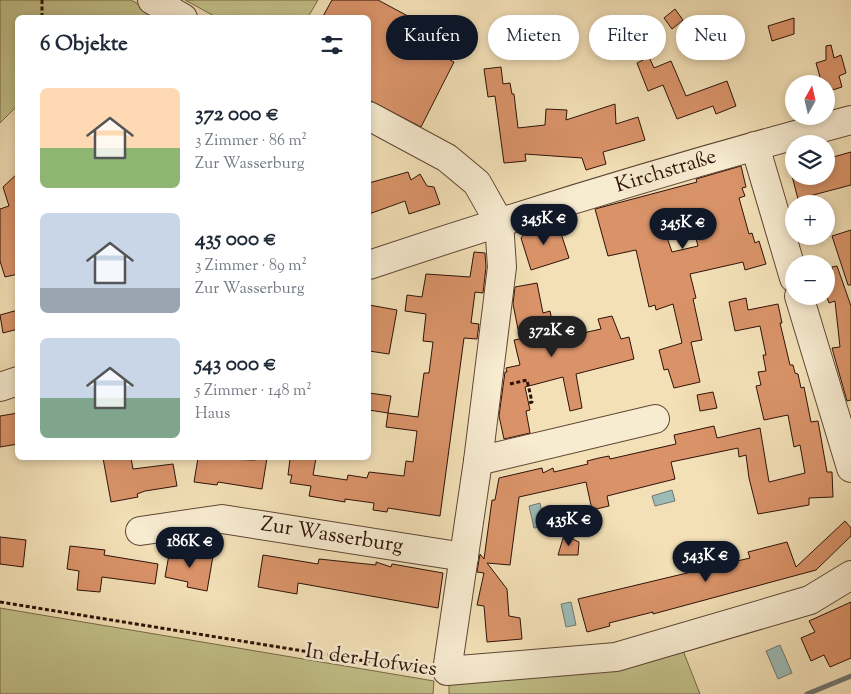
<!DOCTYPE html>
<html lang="de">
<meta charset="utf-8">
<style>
body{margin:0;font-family:"Sorts Mill Goudy",serif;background:#f2f2f3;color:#1f2937;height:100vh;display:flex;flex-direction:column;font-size:19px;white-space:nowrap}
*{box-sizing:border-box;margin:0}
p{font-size:16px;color:#747a83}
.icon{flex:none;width:28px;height:28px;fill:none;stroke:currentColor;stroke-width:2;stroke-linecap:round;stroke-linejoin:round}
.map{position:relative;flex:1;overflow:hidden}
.details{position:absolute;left:15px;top:15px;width:356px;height:445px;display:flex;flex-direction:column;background:#fff;border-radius:8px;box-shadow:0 2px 8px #0003}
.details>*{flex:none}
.hud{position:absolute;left:386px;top:15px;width:389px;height:45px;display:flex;gap:10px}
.needle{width:32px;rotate:8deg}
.fabs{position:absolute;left:785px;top:75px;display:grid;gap:10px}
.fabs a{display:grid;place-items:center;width:50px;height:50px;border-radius:50%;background:#fff;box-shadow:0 2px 8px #0003;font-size:25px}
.price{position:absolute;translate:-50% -42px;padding:0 11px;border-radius:18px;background:#111827;color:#fff;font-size:16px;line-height:32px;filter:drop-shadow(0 1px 2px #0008)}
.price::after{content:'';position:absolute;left:50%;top:30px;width:15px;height:11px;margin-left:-8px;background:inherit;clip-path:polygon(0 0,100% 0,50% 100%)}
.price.on{background:#222;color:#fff}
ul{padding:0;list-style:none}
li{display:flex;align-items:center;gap:15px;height:125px;padding:0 25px}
li span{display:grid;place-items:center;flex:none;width:140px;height:100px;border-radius:8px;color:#555}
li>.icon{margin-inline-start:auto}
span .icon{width:60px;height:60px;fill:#fffc;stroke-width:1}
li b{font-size:21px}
h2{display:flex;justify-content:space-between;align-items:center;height:60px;padding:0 25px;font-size:21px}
.pill{padding:0 18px;border-radius:22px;background:#fff;box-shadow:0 2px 8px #0003;font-size:18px;line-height:45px}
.pill.on{background:#111827;color:#fff}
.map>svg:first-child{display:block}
.green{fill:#c2c089;stroke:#786948}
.water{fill:#9dbbb6;stroke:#717770}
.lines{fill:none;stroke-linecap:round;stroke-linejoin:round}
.stream{stroke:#717770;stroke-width:5}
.building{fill:#da9369;stroke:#2e1208;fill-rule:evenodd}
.minor-casing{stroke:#5f4634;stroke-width:30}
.path{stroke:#2e1208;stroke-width:3;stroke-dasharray:4 2.5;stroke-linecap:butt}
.minor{stroke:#f7ebd0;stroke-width:28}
.labels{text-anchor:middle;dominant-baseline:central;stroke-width:5;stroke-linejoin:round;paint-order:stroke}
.street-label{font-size:21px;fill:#2e1208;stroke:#f7ebd0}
</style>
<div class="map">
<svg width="851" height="694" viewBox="0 0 851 694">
<rect width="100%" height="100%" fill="#f3e0b7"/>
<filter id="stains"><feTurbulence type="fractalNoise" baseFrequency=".004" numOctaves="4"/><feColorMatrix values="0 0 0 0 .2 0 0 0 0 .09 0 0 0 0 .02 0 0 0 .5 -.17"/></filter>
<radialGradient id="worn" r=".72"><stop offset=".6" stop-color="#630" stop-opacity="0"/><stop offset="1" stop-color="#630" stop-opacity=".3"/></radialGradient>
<g class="green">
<polygon points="0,0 131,0 160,17 18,18 17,106 0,123"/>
<polygon points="185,0 318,0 308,17 216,17"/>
<polygon points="0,608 434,681 433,694 0,694"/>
<polygon points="680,643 700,694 449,694 449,679"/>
</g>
<g class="water">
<polygon points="672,490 675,501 655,506 652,496"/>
<polygon points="540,503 545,526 534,528 529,506"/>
<polygon points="571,602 576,625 566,627 561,604"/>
<polygon points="780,645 792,673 778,679 766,651"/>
</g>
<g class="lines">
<polyline class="stream" points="807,694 851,676"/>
</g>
<g class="building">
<polygon points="332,0 378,0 447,37 450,60 454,62 421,127 369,100 369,18 322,18"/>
<polygon points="675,9 683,20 672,29 664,18"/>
<polygon points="794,18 794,34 772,41 768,26"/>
<polygon points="831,45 834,58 841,55 846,73 839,76 842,87 826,92 826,84 822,84 816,63 826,60 826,46"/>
<polygon points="649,57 654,68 671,61 686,96 727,81 736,106 716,114 713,106 677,119 663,85 648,91 637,63"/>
<polygon points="501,67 503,84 510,83 512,94 514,94 518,128 545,125 546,109 567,110 566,120 615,104 616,124 638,117 645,140 603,152 606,164 586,170 582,158 525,154 526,161 504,163 495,96 488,97 484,69"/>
<polygon points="851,152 851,185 798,199 792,176 826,176 826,159"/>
<path d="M741 166 746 187 742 188 745 196 739 198 749 234 752 233 755 243 759 241 766 264 745 270 743 262 690 274 696 298 693 299 702 340 691 342 700 382 674 388 668 369 664 370 659 350 682 343 673 304 656 310 655 305 649 307 636 250 608 256 595 209 697 182 696 179ZM690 216 698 246 672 252 662 223Z"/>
<polygon points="408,172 411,180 420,174 427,186 434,187 440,204 409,214 405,201 369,214 369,183"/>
<polygon points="18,173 18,274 5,277 0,261 0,209 9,206 3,187"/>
<polygon points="557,221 569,258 531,270 521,238 526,231"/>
<polygon points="851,230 851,285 848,285 832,236"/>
<polygon points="474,252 485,253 486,267 483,293 475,292 471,323 479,324 477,339 464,338 440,516 388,508 387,512 373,510 374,503 345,499 345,502 309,496 311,486 290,483 292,475 288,475 290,459 294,460 295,458 316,458 313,475 347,480 348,475 367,478 369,472 404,476 406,461 413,462 417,431 386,427 388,413 418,417 424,373 429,373 433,342 423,341 426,314 405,311 407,295 422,297 426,274 470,277"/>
<polygon points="837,266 851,306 851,400 847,401 832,348 840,347 835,301 829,303 826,295 826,284 833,282 832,267"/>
<polygon points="537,283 543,313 550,311 556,339 601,329 598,319 612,316 621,339 629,337 634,359 576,374 582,408 570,411 563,377 525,387 530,410 526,411 530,433 504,439 499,416 505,372 507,372 506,368 520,365 514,340 520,339 513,304 515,287"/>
<polygon points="746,298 748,310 778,304 782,323 780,323 790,365 793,365 795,373 798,374 801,388 804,387 811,422 818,421 827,472 832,472 833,497 809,498 809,505 758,514 749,478 746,455 739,457 738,448 671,462 675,479 607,496 609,506 592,510 586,482 519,497 510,565 487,563 507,589 509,616 520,618 522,639 487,642 484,606 477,605 484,573 477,572 480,554 484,559 492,500 495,500 499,478 542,468 543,473 553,468 554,472 588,464 587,461 599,458 609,456 610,459 676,444 674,435 714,426 717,438 760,428 769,482 805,473 800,445 794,447 788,415 764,420 756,386 761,385 758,372 766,371 763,355 766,355 760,326 735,331 729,302"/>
<polygon points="369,305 397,310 389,354 369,351"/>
<polygon points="18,310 18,329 3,333 0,315"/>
<polygon points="713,392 717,408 700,411 697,395"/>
<polygon points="369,393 391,396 388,413 369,410"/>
<polygon points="18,413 18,444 0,447 0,416"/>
<polygon points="103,458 131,458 133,469 173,464 177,486 145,491 137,494 138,497 111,502"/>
<polygon points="198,458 254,460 267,458 262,489 218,482 217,485 194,482"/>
<polygon points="845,521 851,528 851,536 816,570 653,614 653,612 609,623 610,626 587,632 578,599 750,558 748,552 787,542 796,567"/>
<polygon points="564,535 579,542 578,555 558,555"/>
<polygon points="0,537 26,540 23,567 0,564"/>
<polygon points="70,546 105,550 104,555 158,564 155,584 102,577 100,592 77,590 79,571 67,569"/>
<polygon points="170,549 213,556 207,591 187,587 188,582 165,577"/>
<polygon points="263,555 318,564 319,559 376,565 376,562 391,567 392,564 443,573 438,608 298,583 297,594 258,587"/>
<polygon points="851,602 851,658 830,667 824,655 811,661 801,638 815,632 809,621"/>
</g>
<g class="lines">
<g class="minor-casing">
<g id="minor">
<polyline points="152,0 183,18"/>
<polyline points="369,116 447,158 477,183 499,222 502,267 478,461 447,671 616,657 810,600 851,575"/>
<polyline points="755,146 794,278"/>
<path d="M369 265C528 212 689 163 851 120"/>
<polyline points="799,296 851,468"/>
<polyline points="0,387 18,381"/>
<polyline points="478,461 655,419"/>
<polyline points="140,531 222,519 464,557"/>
</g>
</g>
<g class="path">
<polyline points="42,0 42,18"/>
<polyline points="510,384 527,380 532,402 529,403"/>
<polyline points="0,602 427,671"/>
</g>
<use href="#minor" class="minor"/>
</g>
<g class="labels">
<g class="street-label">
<text transform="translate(666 172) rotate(-17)">Kirchstraße</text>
<text transform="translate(332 536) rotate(9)">Zur Wasserburg</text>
<text transform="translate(371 661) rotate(8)">In der Hofwies</text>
</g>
</g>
<rect width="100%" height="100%" filter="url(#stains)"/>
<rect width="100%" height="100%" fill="url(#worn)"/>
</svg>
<div class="fabs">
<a><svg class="needle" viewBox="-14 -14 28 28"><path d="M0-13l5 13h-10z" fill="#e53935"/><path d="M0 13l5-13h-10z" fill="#747a83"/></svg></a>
<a><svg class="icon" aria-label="layers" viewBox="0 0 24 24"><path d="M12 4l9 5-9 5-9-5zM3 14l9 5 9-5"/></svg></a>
<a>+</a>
<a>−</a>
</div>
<b class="price" style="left:544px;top:246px">345K €</b>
<b class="price" style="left:683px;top:250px">345K €</b>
<b class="price on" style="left:552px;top:358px">372K €</b>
<b class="price" style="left:569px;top:547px">435K €</b>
<b class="price" style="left:190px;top:569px">186K €</b>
<b class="price" style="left:706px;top:583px">543K €</b>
<div class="hud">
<a class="pill on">Kaufen</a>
<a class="pill">Mieten</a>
<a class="pill">Filter</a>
<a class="pill">Neu</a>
</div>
<section class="details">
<h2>6 Objekte<svg class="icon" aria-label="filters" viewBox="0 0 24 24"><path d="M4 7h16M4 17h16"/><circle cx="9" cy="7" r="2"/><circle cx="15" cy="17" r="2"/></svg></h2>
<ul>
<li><span style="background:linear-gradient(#ffd9b3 60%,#8fb573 0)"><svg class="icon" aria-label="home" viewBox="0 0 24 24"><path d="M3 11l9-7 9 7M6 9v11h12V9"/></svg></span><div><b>372 000 €</b><p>3 Zimmer · 86 m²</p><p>Zur Wasserburg</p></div></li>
<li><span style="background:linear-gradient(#c9d6e8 75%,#9aa5b1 0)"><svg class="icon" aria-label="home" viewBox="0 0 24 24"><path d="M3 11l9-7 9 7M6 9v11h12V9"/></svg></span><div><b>435 000 €</b><p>3 Zimmer · 89 m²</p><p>Zur Wasserburg</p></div></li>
<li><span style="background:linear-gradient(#c9d6e8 60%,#7fa58c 0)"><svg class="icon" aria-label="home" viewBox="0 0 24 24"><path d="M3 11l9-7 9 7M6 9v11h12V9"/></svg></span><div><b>543 000 €</b><p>5 Zimmer · 148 m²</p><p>Haus</p></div></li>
</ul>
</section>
</div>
